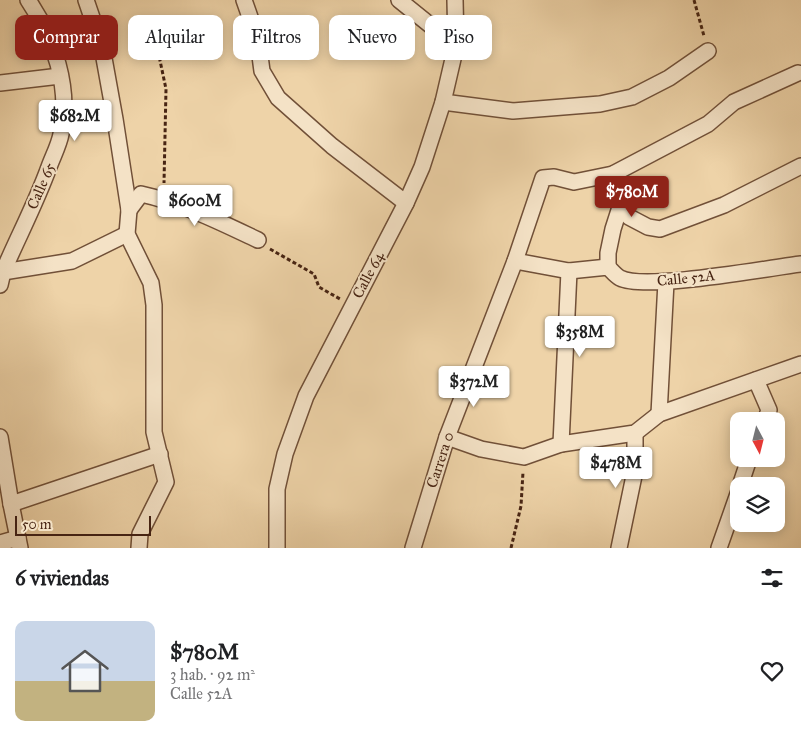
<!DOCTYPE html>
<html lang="es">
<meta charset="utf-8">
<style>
body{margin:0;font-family:"IM FELL Great Primer",serif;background:#f2f2f2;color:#202124;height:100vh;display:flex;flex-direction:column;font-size:19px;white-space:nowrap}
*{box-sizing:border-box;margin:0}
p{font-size:16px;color:#757577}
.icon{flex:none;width:28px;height:28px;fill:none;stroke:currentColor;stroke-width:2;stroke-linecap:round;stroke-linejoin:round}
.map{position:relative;height:548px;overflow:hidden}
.details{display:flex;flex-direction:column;background:#fff;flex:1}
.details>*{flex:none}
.hud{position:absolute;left:15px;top:15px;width:500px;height:45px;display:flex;gap:10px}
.needle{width:32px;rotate:173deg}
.tools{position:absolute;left:730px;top:412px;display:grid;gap:10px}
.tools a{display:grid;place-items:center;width:55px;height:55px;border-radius:10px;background:#fff;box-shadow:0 2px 12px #0003;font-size:25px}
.scale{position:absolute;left:15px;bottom:12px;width:136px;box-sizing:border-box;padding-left:5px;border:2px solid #472413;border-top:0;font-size:14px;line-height:18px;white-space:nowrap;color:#472413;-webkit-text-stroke:4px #f4e2c6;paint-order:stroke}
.price{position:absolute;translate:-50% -42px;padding:0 11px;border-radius:5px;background:#fff;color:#222;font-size:16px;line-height:32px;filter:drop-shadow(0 1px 2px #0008)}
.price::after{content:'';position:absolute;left:50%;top:30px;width:15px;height:11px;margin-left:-8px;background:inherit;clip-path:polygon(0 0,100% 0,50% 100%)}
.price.current{background:#8f2418;color:#fff}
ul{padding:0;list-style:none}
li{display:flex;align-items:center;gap:15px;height:125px;padding:0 15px}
li span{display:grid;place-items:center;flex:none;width:140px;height:100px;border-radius:10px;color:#555}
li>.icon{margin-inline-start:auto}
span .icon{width:60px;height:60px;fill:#fffc;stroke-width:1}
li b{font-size:21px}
h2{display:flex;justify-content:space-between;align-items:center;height:60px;padding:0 15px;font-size:21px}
.chip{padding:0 18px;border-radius:10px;background:#fff;box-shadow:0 2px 12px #0003;font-size:18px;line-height:45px}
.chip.current{background:#8f2418;color:#fff}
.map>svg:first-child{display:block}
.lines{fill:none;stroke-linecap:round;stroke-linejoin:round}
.minor-casing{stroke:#715038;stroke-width:18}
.path{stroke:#472413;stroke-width:3;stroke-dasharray:4 2.5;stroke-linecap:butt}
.minor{stroke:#f4e2c6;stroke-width:15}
.labels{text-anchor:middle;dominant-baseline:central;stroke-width:4;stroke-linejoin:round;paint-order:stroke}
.street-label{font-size:15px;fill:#472413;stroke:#f4e2c6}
</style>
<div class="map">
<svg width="801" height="548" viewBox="0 0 801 548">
<rect width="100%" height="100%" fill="#eed3a8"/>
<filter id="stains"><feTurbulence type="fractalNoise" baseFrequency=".004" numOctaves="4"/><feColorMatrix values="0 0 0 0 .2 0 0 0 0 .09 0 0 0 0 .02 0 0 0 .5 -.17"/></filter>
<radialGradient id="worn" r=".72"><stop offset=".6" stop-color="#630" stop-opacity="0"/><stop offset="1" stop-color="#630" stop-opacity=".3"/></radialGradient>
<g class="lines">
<g class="minor-casing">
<g id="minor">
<polyline points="86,0 102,47 115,119 129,210 127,234 151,283 154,305 154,432 166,482 140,534 139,548"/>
<polyline points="244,0 251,20 260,56 262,71 278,98 332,146 406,203"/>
<polyline points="399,0 456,46"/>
<polyline points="0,83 60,76"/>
<polyline points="443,102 513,111 600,104 632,97 669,78 708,51"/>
<polyline points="621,204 629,217 648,227 660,229 724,205 801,166"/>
<path d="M129 210 141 194C182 203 220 222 258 240"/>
<path d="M515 261 569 271 608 267C612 271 616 276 620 278 645 291 768 268 801 264"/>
<polyline points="608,267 608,253 613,229 621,204 613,174"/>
<polyline points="3,272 72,261 127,234"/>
<path d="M0 285 3 272C18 237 36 203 49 167 53 156 59 145 61 134 71 88 54 38 28 0"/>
<polyline points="756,380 769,410 765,421"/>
<polyline points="659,414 666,282"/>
<polyline points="0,437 11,504 20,548"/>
<polyline points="447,437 481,449 524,457 561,444 635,433 659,414 801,364"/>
<polyline points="561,444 569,271"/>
<polyline points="740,486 749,459"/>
<polyline points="11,504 160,454"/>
<polyline points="0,543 18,538"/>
<polyline points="277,548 277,489 285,454 306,396 406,203 422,167 443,102 456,46 455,0"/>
<polyline points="413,548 447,437 515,261 543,178 554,177 574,182 613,174 708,124 734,102 798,73"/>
<polyline points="619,548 635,471 635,433"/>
<polyline points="719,548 739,491"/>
</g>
</g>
<g class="path">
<polyline points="694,0 704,36"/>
<polyline points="154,32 166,89 164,183"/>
<polyline points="270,249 314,274 319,287 340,299"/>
<polyline points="511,548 521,506 523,472"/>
</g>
<use href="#minor" class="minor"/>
</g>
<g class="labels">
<g class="street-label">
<text transform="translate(41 186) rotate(-67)">Calle 65</text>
<text transform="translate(368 275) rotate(-62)">Calle 64</text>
<text transform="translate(686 278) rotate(-6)">Calle 52A</text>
<text transform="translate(440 460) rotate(-72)">Carrera 0</text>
</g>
</g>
<rect width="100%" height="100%" filter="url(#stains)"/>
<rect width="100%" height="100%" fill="url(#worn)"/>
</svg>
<div class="tools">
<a><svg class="needle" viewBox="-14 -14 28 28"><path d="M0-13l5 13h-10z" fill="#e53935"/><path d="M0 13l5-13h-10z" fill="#757577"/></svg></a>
<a><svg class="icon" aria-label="layers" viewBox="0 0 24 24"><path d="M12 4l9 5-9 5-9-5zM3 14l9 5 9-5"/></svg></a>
</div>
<div class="scale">50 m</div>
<b class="price" style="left:75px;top:142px">$682M</b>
<b class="price current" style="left:632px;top:218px">$780M</b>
<b class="price" style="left:195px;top:227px">$600M</b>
<b class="price" style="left:580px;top:358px">$358M</b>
<b class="price" style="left:474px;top:408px">$372M</b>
<b class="price" style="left:616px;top:489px">$478M</b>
<div class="hud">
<a class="chip current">Comprar</a>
<a class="chip">Alquilar</a>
<a class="chip">Filtros</a>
<a class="chip">Nuevo</a>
<a class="chip">Piso</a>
</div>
</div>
<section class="details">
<h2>6 viviendas<svg class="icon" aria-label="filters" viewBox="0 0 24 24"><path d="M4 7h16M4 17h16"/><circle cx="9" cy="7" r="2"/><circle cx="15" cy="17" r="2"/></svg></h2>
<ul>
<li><span style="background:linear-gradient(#c9d6e8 60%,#c2b280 0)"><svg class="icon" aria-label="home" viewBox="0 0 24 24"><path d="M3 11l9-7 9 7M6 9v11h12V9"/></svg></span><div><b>$780M</b><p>3 hab. · 92 m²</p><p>Calle 52A</p></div><svg class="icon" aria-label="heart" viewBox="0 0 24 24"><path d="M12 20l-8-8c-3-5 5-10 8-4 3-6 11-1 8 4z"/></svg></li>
</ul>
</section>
